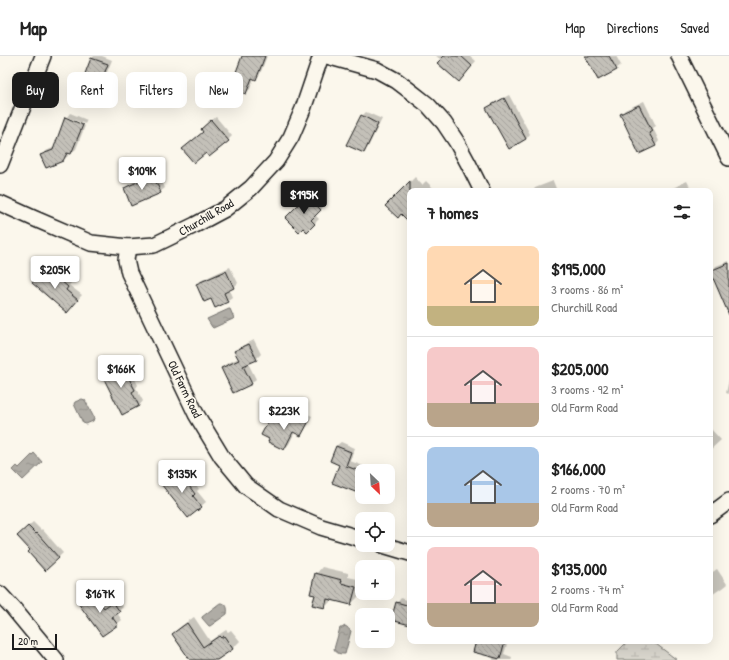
<!DOCTYPE html>
<meta charset="utf-8">
<style>
body{margin:0;font-family:"Patrick Hand",sans-serif;background:#f2f2f2;color:#222;height:100vh;display:flex;flex-direction:column;font-size:15px;white-space:nowrap}
*{box-sizing:border-box;margin:0}
p{font-size:13px;color:#767676}
.icon{flex:none;width:22px;height:22px;fill:none;stroke:currentColor;stroke-width:2;stroke-linecap:round;stroke-linejoin:round}
.map{position:relative;flex:1;overflow:hidden}
.side{position:absolute;left:407px;top:132px;width:306px;height:456px;display:flex;flex-direction:column;background:#fff;border-radius:8px;box-shadow:0 4px 16px #0002}
.side>*{flex:none}
.banner{position:absolute;left:12px;top:16px;width:335px;height:36px;display:flex;gap:8px}
.needle{width:26px;rotate:155deg}
.tools{position:absolute;left:355px;top:408px;display:grid;gap:8px}
.tools a{display:grid;place-items:center;width:40px;height:40px;border-radius:8px;background:#fff;box-shadow:0 4px 16px #0002;font-size:20px}
.scale{position:absolute;left:12px;bottom:10px;width:45px;box-sizing:border-box;padding-left:4px;border:2px solid #1c1c1c;border-top:0;font-size:11px;line-height:14px;white-space:nowrap;color:#1c1c1c;-webkit-text-stroke:3px #fbf7ec;paint-order:stroke}
.price{position:absolute;translate:-50% -34px;padding:0 9px;border-radius:4px;background:#fff;color:#222;font-size:13px;line-height:26px;filter:drop-shadow(0 1px 2px #0008)}
.price::after{content:'';position:absolute;left:50%;top:24px;width:12px;height:9px;margin-left:-6px;background:inherit;clip-path:polygon(0 0,100% 0,50% 100%)}
.price.on{background:#1c1c1c;color:#fff}
ul{padding:0;list-style:none}
li{display:flex;align-items:center;gap:12px;height:100px;padding:0 20px}
li+li{border-top:1px solid #e0e0e0}
li span{display:grid;place-items:center;flex:none;width:112px;height:80px;border-radius:8px;color:#555}
li>.icon{margin-inline-start:auto}
span .icon{width:48px;height:48px;fill:#fffc;stroke-width:1}
li b{font-size:17px}
h2{display:flex;justify-content:space-between;align-items:center;height:48px;padding:0 20px;font-size:17px}
.pill{padding:0 14px;border-radius:8px;background:#fff;box-shadow:0 4px 16px #0002;font-size:14px;line-height:36px}
.pill.on{background:#1c1c1c;color:#fff}
header{display:flex;align-items:center;gap:24px;box-sizing:border-box;height:56px;padding:0 20px;background:#fff;border-bottom:1px solid #e0e0e0}
header strong{font-size:19px}
nav{display:flex;gap:22px;margin-inline-start:auto;font-size:14px}
.map>svg:first-child{display:block}
.wetland{fill:url(#wetland-marsh);stroke:#7b7a75}
.water{fill:url(#water-ripples);stroke:#74726e}
.shadow{fill:#0003}
.building{fill:url(#building-back-hatch);stroke:#1c1c1c}
.lines{fill:none;stroke-linecap:round;stroke-linejoin:round}
.minor-casing{stroke:#1c1c1c;stroke-width:18}
.minor{stroke:#fbf7ec;stroke-width:15}
.labels{text-anchor:middle;dominant-baseline:central;stroke-width:3.5;stroke-linejoin:round;paint-order:stroke}
.street-label{font-size:12px;fill:#1c1c1c;stroke:#fbf7ec}
</style>
<header>
<strong>Map</strong>
<nav><a>Map</a><a>Directions</a><a>Saved</a></nav>
</header>
<div class="map">
<svg width="729" height="604" viewBox="0 0 729 604">
<defs>
<pattern id="wetland-marsh" width="20" height="14" patternUnits="userSpaceOnUse"><rect width="20" height="14" fill="#dad7ce"/><path d="M1 5h8M5 5V1M11 12h8M15 12V8" fill="none" stroke="#bab8b0"/></pattern>
<pattern id="water-ripples" width="26" height="14" patternUnits="userSpaceOnUse"><rect width="26" height="14" fill="#afaca5"/><path d="M2 4q2-2 4 0t4 0M15 11q2-2 4 0t4 0" fill="none" stroke="#96938d"/></pattern>
<pattern id="building-back-hatch" width="6" height="6" patternUnits="userSpaceOnUse"><rect width="6" height="6" fill="#c3c0b8"/><path d="M-1 5l2 2M0 0l6 6M5-1l2 2" fill="none" stroke="#a7a49e"/></pattern>
</defs>
<rect width="100%" height="100%" fill="#fbf7ec"/>
<filter id="ink" filterUnits="userSpaceOnUse"><feTurbulence type="fractalNoise" baseFrequency=".025" numOctaves="2"/><feDisplacementMap in="SourceGraphic" scale="8" xChannelSelector="R" yChannelSelector="G"/><feConvolveMatrix kernelMatrix="1 2 1 2 8 2 1 2 1" color-interpolation-filters="sRGB"/></filter>
<g filter="url(#ink)">
<polygon class="wetland" points="631,585 642,585 656,588 677,604 617,604 617,596 625,588"/>
<g class="water">
<polygon points="229,253 230,253 234,262 233,263 213,272 212,271 207,263"/>
<polygon points="82,343 85,344 94,362 93,365 86,368 83,367 74,348 75,346"/>
<polygon points="34,397 42,406 23,424 13,414 17,410 19,412"/>
<path d="M220 547C227 547 228 552 227 558L210 570H209L202 562V561Z"/>
<path d="M345 570C348 571 349 574 351 575L345 598C340 598 337 598 334 593L340 572H342Z"/>
</g>
<g class="shadow">
<polygon points="94,0 102,0 112,4 99,36 95,41 79,35 92,2"/>
<polygon points="243,0 267,0 260,18 255,23 254,22 250,33 245,37"/>
<polygon points="436,0 470,0 476,5 463,20"/>
<polygon points="586,0 616,0 621,9 616,13"/>
<polygon points="509,39 530,78 526,83 488,52 492,48"/>
<polygon points="644,45 656,70 653,72 659,85 655,90 621,59 625,54"/>
<polygon points="366,56 382,63 368,91 363,96 362,60"/>
<polygon points="70,57 87,64 85,68 67,61"/>
<polygon points="67,61 67,63 85,70 76,93 71,97 69,96 68,100 63,104 41,99 46,95 55,91"/>
<polygon points="216,61 232,80 228,84 204,75 206,69"/>
<polygon points="157,115 165,132 160,136 125,132 129,128"/>
<polygon points="415,121 422,129 426,125 436,135 410,135 410,165 402,157 387,150"/>
<polygon points="553,125 557,135 533,135 535,132"/>
<polygon points="687,125 692,135 668,135 669,134"/>
<polygon points="312,136 325,149 315,159 319,163 307,175 303,171 286,162"/>
<polygon points="729,205 729,254 712,215 716,210"/>
<polygon points="50,208 72,226 69,229 82,239 71,251 46,212"/>
<polygon points="230,211 238,227 233,232 229,234 232,241 227,245 211,242 197,228 202,224"/>
<polygon points="254,284 261,298 256,303 248,307 256,323 251,327 222,312 226,308 239,302 236,295 240,291"/>
<polygon points="126,305 138,329 136,332 143,345 139,350 103,319 108,315"/>
<polygon points="729,323 729,338 726,337"/>
<polygon points="299,354 312,360 305,374 301,379 295,376 289,388 284,393 270,383 262,379 271,362 275,358 291,366 295,358"/>
<polygon points="710,372 721,384 710,394"/>
<polygon points="341,386 355,392 350,405 369,412 368,415 362,415 362,430 357,435 340,408 336,390"/>
<polygon points="183,411 199,433 197,435 206,446 188,461 162,428"/>
<polygon points="410,440 410,448 408,447"/>
<polygon points="33,466 41,474 42,473 63,497 45,514 31,494 18,480"/>
<polygon points="322,511 348,517 348,521 362,524 358,541 351,548 332,543 332,544 325,551 316,538 316,518"/>
<polygon points="717,513 727,528 722,532 710,540 710,518"/>
<polygon points="98,533 109,548 117,542 123,551 117,557 122,564 117,568 79,547 84,543"/>
<polygon points="401,542 410,545 410,568 397,547"/>
<polygon points="194,561 210,585 226,574 228,576 231,574 240,585 233,592 216,604 191,604 173,578 180,571"/>
<polygon points="477,585 508,585 504,598 512,601 511,604 493,604 494,600"/>
</g>
<g class="building">
<polygon points="242,0 265,0 256,24 252,22 246,38 230,32"/>
<polygon points="444,0 461,0 472,10 459,26 437,7"/>
<polygon points="585,0 609,0 617,14 598,24"/>
<polygon points="91,2 108,8 95,42 78,36"/>
<polygon points="504,42 526,83 509,93 486,52"/>
<polygon points="639,49 652,75 649,77 656,90 639,98 620,58"/>
<polygon points="361,59 378,68 364,97 346,89"/>
<polygon points="65,61 83,69 71,98 67,97 63,105 46,112 40,99 53,94"/>
<polygon points="211,64 229,85 209,101 206,97 194,107 182,93 203,76 201,73"/>
<polygon points="153,119 161,137 131,150 124,132"/>
<polygon points="410,125 410,167 401,158 398,162 385,150"/>
<polygon points="307,140 321,154 311,164 315,168 307,176 303,172 299,176 285,162"/>
<polygon points="729,207 729,259 710,215"/>
<polygon points="45,211 68,231 66,234 78,244 67,257 32,227"/>
<polygon points="226,215 234,232 224,237 228,246 215,252 211,243 204,246 196,228"/>
<polygon points="249,288 257,304 243,310 252,328 233,337 221,312 239,304 234,295"/>
<polygon points="122,309 135,334 132,336 139,350 122,359 102,319"/>
<polygon points="294,357 309,365 301,380 293,376 284,394 268,386 269,383 261,379 270,362 287,371"/>
<polygon points="336,390 351,396 346,410 362,416 362,425 358,437 332,427 339,409 330,405"/>
<polygon points="178,415 195,438 193,440 202,451 188,462 161,428"/>
<polygon points="28,470 36,478 37,477 59,502 45,515 28,496 30,494 17,480"/>
<polygon points="315,517 342,524 341,527 356,531 351,549 327,543 325,552 312,549 315,539 310,538"/>
<polygon points="93,537 104,552 113,546 120,556 112,561 118,569 102,580 78,547"/>
<polygon points="396,546 410,550 410,569 391,564"/>
<polygon points="187,567 203,591 219,580 221,582 224,580 233,593 217,604 190,604 172,578"/>
<polygon points="476,585 505,585 500,603 473,596"/>
</g>
<g class="lines">
<g class="minor-casing">
<g id="minor">
<polyline points="327,0 377,14 397,25 414,38 428,49 444,67 456,85 468,107 482,135"/>
<polyline points="679,0 729,102"/>
<polyline points="0,109 43,0"/>
<polyline points="0,147 33,162 91,187 128,191 154,189 195,169 225,153 251,132 276,105 291,81 303,53 321,0"/>
<polyline points="128,191 126,204 129,217 196,358 222,401 246,430 279,453 321,471 362,483"/>
<polyline points="710,459 729,445"/>
<polyline points="383,489 410,497"/>
<polyline points="0,538 13,552 56,604"/>
</g>
</g>
<use href="#minor" class="minor"/>
</g>
</g>
<g class="labels">
<g class="street-label">
<text transform="translate(206 161) rotate(-30)">Churchill Road</text>
<text transform="translate(185 333) rotate(64)">Old Farm Road</text>
</g>
</g>
</svg>
<div class="tools">
<a><svg class="needle" viewBox="-14 -14 28 28"><path d="M0-13l5 13h-10z" fill="#e53935"/><path d="M0 13l5-13h-10z" fill="#767676"/></svg></a>
<a><svg class="icon" aria-label="locate" viewBox="0 0 24 24"><circle cx="12" cy="12" r="6"/><path d="M12 2v4M12 18v4M2 12h4M18 12h4"/></svg></a>
<a>+</a>
<a>−</a>
</div>
<div class="scale">20 m</div>
<b class="price" style="left:142px;top:135px">$109K</b>
<b class="price on" style="left:304px;top:159px">$195K</b>
<b class="price" style="left:55px;top:234px">$205K</b>
<b class="price" style="left:121px;top:333px">$166K</b>
<b class="price" style="left:284px;top:375px">$223K</b>
<b class="price" style="left:182px;top:438px">$135K</b>
<b class="price" style="left:100px;top:558px">$167K</b>
<div class="banner">
<a class="pill on">Buy</a>
<a class="pill">Rent</a>
<a class="pill">Filters</a>
<a class="pill">New</a>
</div>
<section class="side">
<h2>7 homes<svg class="icon" aria-label="filters" viewBox="0 0 24 24"><path d="M4 7h16M4 17h16"/><circle cx="9" cy="7" r="2"/><circle cx="15" cy="17" r="2"/></svg></h2>
<ul>
<li><span style="background:linear-gradient(#ffd9b3 75%,#c2b280 0)"><svg class="icon" aria-label="home" viewBox="0 0 24 24"><path d="M3 11l9-7 9 7M6 9v11h12V9"/></svg></span><div><b>$195,000</b><p>3 rooms · 86 m²</p><p>Churchill Road</p></div></li>
<li><span style="background:linear-gradient(#f6c9c9 70%,#b9a48a 0)"><svg class="icon" aria-label="home" viewBox="0 0 24 24"><path d="M3 11l9-7 9 7M6 9v11h12V9"/></svg></span><div><b>$205,000</b><p>3 rooms · 92 m²</p><p>Old Farm Road</p></div></li>
<li><span style="background:linear-gradient(#a9c7e8 70%,#b9a48a 0)"><svg class="icon" aria-label="home" viewBox="0 0 24 24"><path d="M3 11l9-7 9 7M6 9v11h12V9"/></svg></span><div><b>$166,000</b><p>2 rooms · 70 m²</p><p>Old Farm Road</p></div></li>
<li><span style="background:linear-gradient(#f6c9c9 70%,#b9a48a 0)"><svg class="icon" aria-label="home" viewBox="0 0 24 24"><path d="M3 11l9-7 9 7M6 9v11h12V9"/></svg></span><div><b>$135,000</b><p>2 rooms · 74 m²</p><p>Old Farm Road</p></div></li>
</ul>
</section>
</div>
